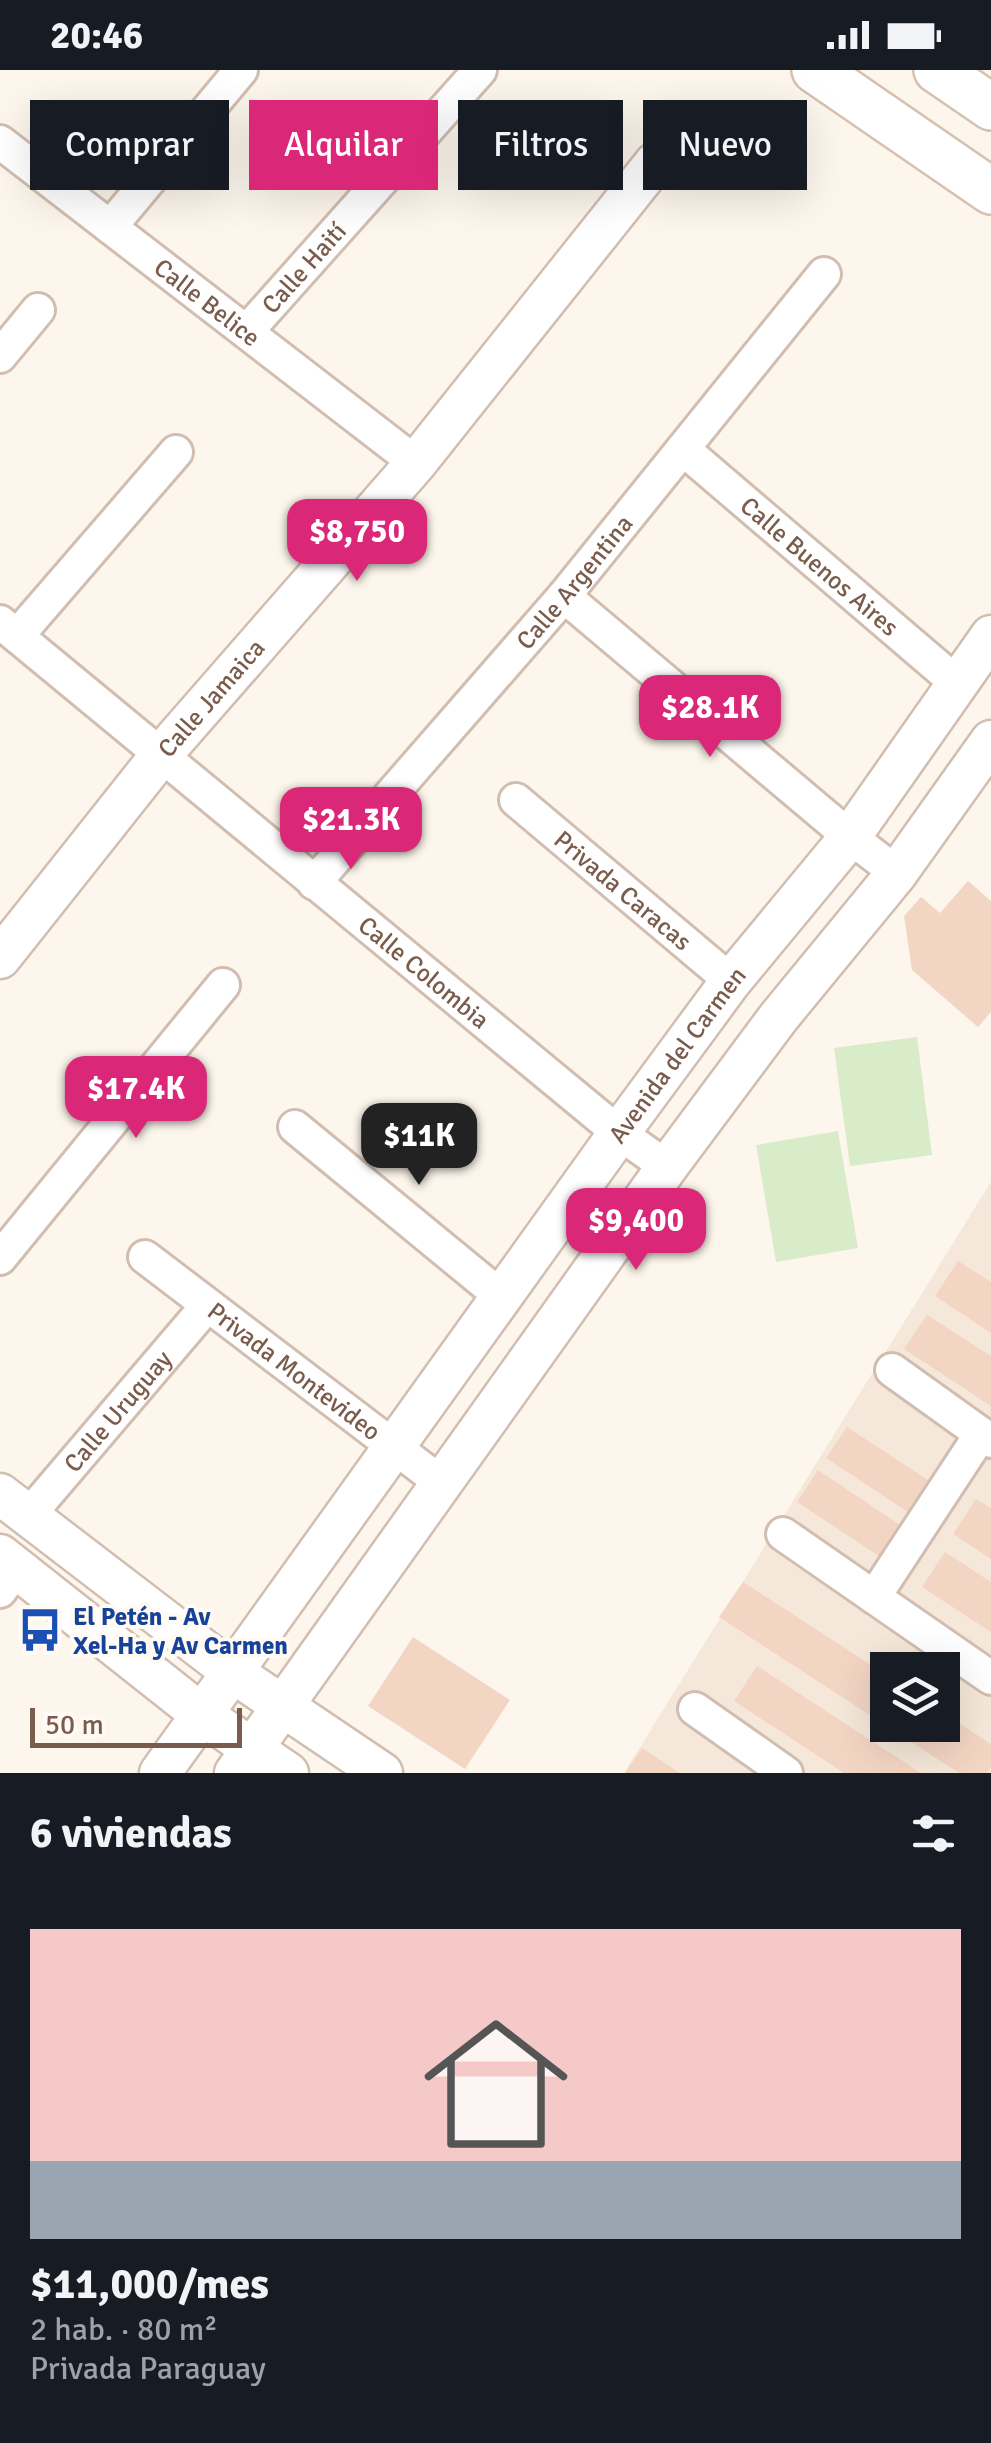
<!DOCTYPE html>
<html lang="es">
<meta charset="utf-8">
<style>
body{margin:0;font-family:Signika,sans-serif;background:#242831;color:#f1f3f6;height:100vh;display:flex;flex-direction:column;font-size:38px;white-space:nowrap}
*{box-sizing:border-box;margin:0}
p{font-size:32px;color:#9ea1a6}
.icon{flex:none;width:55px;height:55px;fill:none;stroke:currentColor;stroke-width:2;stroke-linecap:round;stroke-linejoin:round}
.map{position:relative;height:1703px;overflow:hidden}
.sheet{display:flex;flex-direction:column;background:#171b24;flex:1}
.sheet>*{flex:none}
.guide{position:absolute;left:30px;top:30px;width:932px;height:90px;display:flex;gap:20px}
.fabs{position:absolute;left:870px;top:1582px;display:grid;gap:20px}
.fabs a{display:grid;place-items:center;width:90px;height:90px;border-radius:0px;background:#171b24;box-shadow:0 10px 40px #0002;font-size:50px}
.scale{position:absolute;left:30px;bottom:25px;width:212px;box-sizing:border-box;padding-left:10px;border:5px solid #7a5c4d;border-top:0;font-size:28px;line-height:35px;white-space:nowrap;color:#7a5c4d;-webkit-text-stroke:8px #fffaf3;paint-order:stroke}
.price{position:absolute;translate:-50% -85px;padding:0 22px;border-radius:20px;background:#db2777;color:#fff;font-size:32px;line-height:65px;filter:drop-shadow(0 2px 5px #0008)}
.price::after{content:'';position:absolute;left:50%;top:60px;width:30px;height:22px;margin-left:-15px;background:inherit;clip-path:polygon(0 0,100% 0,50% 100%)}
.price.on{background:#222;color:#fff}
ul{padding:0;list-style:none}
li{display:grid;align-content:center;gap:20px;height:530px;padding:0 30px}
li+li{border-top:2px solid #363941}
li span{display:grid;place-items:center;height:310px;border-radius:0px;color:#555}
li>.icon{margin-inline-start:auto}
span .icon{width:180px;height:180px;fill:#fffc;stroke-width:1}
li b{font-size:42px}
h2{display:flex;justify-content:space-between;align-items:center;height:120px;padding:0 30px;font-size:42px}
.chip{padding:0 35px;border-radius:0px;background:#171b24;box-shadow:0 10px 40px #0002;font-size:35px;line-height:90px}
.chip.on{background:#db2777;color:#fff}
.status{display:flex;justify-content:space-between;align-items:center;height:70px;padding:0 50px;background:#171b24;direction:ltr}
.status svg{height:28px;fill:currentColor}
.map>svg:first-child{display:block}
.residential{fill:#f5e8da;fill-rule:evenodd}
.green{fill:#d8ecc9}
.building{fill:#f3d5c3}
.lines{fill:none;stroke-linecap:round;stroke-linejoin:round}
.minor-casing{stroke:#d1beb0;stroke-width:38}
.tertiary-casing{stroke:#d1beb0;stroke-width:45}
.secondary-casing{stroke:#d6c0b0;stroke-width:50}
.minor{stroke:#fff;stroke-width:32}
.tertiary{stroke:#fff;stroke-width:40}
.secondary{stroke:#fff;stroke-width:45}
.labels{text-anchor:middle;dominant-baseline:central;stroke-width:8;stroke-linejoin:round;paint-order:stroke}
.street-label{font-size:25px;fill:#7a5c4d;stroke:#fffaf3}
.transit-label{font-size:25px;font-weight:bold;fill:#164399;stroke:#fffaf3;text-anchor:start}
</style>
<div class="status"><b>20:46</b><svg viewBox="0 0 49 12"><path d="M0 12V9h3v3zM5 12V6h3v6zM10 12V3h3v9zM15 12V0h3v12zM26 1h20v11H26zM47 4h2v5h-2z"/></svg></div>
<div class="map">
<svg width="991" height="1703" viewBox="0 0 991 1703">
<rect width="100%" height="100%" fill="#fdf6ec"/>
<path class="residential" d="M991 1112V1703H624ZM888 1600H942V1655H888Z"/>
<g class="green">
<polygon points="917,967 932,1085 850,1096 834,978"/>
<polygon points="838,1061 858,1178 776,1192 756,1075"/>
</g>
<g class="building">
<polygon points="968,811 991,831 991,942 978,957 912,900 904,846 921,827 940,843"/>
<polygon points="958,1191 991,1212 991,1263 935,1226"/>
<polygon points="927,1245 991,1286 991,1336 904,1279"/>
<polygon points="847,1357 934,1414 914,1446 826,1388"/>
<polygon points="818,1400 906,1459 885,1490 797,1432"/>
<polygon points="976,1429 991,1438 991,1489 953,1464"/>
<polygon points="945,1482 991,1512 991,1562 922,1517"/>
<polygon points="743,1512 888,1606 888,1655 942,1655 942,1642 991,1674 991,1697 987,1703 959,1703 719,1547"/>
<polygon points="413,1567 510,1630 465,1699 368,1636"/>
<polygon points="757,1596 921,1703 844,1703 734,1631"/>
<polygon points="642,1678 680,1703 625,1703"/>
</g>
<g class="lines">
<g class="minor-casing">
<g id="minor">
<path id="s1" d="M0 72 416 393"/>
<polyline points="110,157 241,0"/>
<path id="s2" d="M247 261 480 0"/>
<polyline points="0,286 38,240"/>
<path id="s3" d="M683 379 958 614"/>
<polyline points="564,526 850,767 897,803"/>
<path id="s4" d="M0 552 619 1063 667 1097"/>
<polyline points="17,566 176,382"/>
<path id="s5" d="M516 730 731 911"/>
<path id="s6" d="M314 813 564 526 824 204"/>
<polyline points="295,1057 503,1228"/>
<path id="s7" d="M145 1187 443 1414"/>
<polyline points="0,1188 223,915"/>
<polyline points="892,1300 991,1371"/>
<path id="s8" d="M28 1446 206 1237"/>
<polyline points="783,1464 991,1608"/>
<polyline points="0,1521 17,1498"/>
<polyline points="874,1527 981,1364"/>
<polyline points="695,1639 786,1703"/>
</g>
</g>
<g class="tertiary-casing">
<g id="tertiary">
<path id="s9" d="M0 888 161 685 416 393 655 93"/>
<polyline points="0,1424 231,1601 382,1703"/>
<polyline points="0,1485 201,1644 288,1703"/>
<path id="s10" d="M160 1703 619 1063 731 911 850 767 991 566"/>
<polyline points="235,1703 667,1097 778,948 897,803 991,671"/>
</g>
</g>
<g class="secondary-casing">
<g id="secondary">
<polyline points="815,0 991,121"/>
<polyline points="937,0 991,37"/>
</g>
</g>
<use href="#minor" class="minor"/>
<use href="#tertiary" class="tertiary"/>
<use href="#secondary" class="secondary"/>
</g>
<defs>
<g id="bus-bare" transform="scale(3.45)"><path d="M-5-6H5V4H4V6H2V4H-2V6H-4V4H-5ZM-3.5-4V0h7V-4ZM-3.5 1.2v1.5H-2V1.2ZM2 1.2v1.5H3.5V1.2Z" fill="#1a4fb4" stroke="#fffaf3" stroke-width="2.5" paint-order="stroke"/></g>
</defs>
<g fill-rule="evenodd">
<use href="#bus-bare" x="40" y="1560"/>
</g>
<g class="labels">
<g class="street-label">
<text stroke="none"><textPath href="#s2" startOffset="85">Calle Haití</textPath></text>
<text stroke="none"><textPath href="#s1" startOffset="262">Calle Belice</textPath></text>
<text stroke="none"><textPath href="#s3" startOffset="180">Calle Buenos Aires</textPath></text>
<text stroke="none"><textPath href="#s6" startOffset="398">Calle Argentina</textPath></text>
<text stroke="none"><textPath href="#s9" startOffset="335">Calle Jamaica</textPath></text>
<text stroke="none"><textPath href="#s5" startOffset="140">Privada Caracas</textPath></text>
<text stroke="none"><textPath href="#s4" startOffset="550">Calle Colombia</textPath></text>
<text stroke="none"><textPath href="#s10" startOffset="885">Avenida del Carmen</textPath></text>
<text stroke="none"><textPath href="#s7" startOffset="188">Privada Montevideo</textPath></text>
<text stroke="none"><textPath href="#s8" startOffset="138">Calle Uruguay</textPath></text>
</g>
<g class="transit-label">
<text x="73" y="1546">El Petén - Av<tspan x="73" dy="29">Xel-Ha y Av Carmen</tspan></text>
</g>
</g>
</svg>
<div class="fabs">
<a><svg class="icon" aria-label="layers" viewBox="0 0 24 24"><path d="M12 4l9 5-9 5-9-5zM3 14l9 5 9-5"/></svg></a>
</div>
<div class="scale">50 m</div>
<b class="price" style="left:357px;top:514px">$8,750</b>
<b class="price" style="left:710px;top:690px">$28.1K</b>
<b class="price" style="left:351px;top:802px">$21.3K</b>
<b class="price" style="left:136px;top:1071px">$17.4K</b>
<b class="price on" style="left:419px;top:1118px">$11K</b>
<b class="price" style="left:636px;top:1203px">$9,400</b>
<div class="guide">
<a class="chip">Comprar</a>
<a class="chip on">Alquilar</a>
<a class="chip">Filtros</a>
<a class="chip">Nuevo</a>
</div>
</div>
<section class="sheet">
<h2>6 viviendas<svg class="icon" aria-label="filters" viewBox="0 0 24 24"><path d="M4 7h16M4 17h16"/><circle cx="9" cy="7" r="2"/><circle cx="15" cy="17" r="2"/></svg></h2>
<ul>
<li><span style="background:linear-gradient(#f6c9c9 75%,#9aa5b1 0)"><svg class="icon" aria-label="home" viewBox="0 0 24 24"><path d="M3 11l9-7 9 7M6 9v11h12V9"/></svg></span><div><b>$11,000/mes</b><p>2 hab. · 80 m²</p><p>Privada Paraguay</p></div></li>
</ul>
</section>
